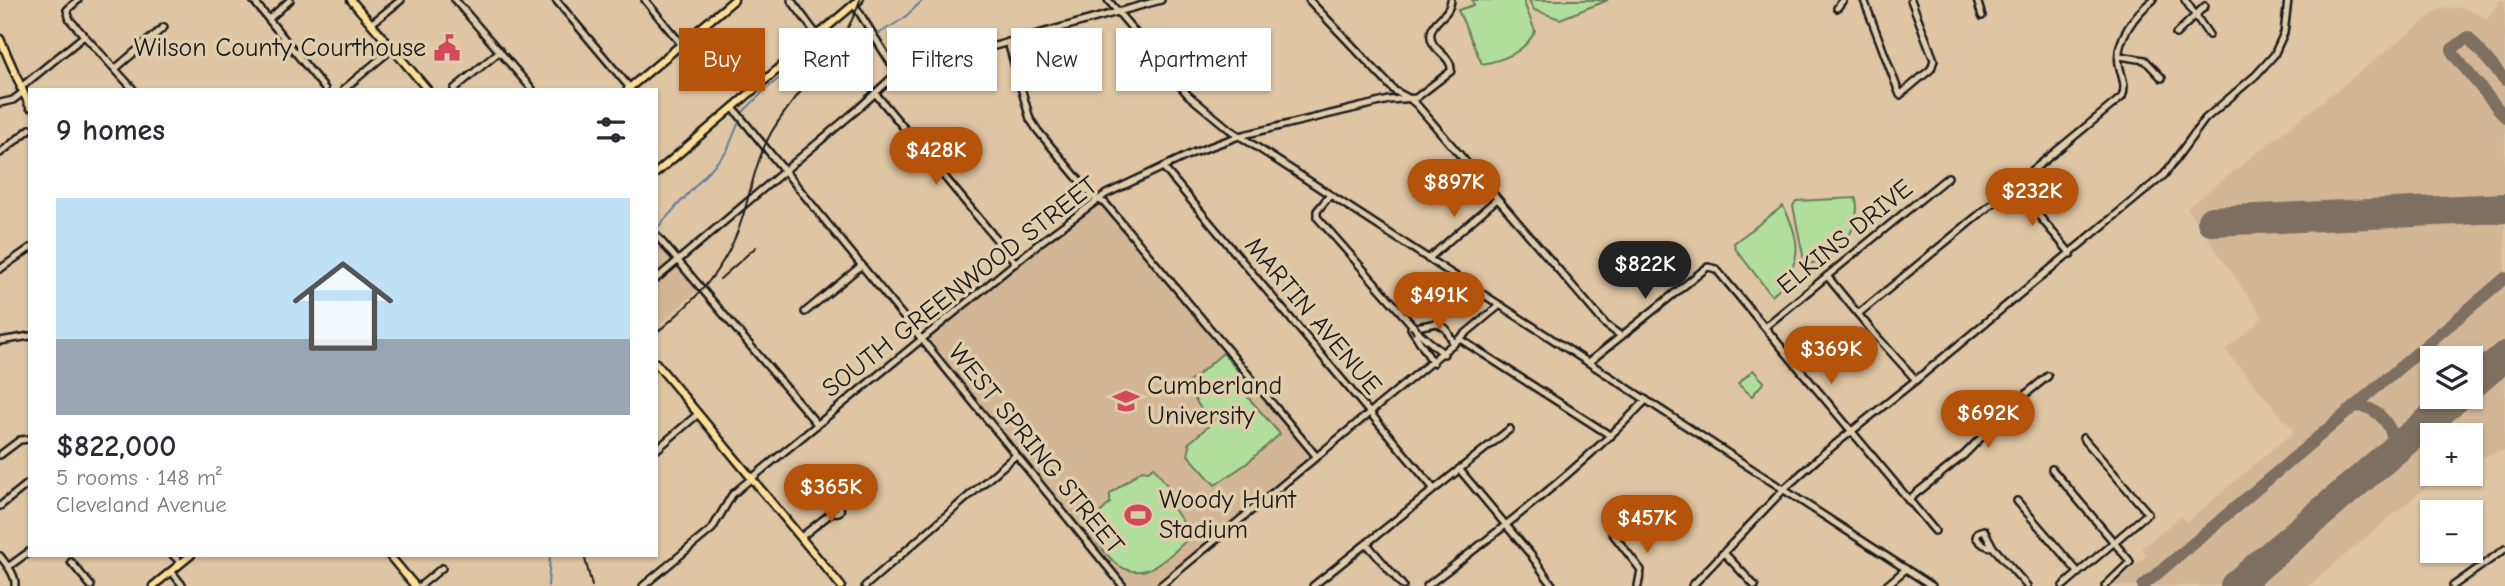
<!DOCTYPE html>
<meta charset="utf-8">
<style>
body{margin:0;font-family:"Comic Neue",sans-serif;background:#f7f7f7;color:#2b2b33;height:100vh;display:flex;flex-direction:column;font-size:26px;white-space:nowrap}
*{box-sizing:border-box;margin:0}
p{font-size:23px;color:#7c7c81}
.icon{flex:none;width:38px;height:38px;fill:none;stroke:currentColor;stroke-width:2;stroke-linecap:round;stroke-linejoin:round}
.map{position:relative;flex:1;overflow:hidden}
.sheet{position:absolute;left:28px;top:88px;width:630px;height:469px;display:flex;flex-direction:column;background:#fff;border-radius:0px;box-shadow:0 2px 5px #0004}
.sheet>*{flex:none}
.guide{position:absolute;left:679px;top:28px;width:665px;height:63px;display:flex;gap:14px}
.buttons{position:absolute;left:2420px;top:346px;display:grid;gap:14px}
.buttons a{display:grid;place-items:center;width:63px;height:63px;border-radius:0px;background:#fff;box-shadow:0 2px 5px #0004;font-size:35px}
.price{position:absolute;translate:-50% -60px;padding:0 16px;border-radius:24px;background:#b45309;color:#fff;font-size:23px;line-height:46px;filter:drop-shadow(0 2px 4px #0008)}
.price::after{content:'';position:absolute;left:50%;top:42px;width:21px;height:16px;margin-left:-10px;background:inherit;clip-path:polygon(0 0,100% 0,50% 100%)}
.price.on{background:#222;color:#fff}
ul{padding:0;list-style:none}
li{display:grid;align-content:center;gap:14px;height:371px;padding:0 28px}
li span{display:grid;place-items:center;height:217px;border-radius:0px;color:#555}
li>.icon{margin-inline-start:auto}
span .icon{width:126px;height:126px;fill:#fffc;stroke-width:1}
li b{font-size:30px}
h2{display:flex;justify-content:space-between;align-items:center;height:84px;padding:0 28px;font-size:30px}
.chip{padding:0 24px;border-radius:0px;background:#fff;box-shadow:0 2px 5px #0004;font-size:24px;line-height:63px}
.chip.on{background:#b45309;color:#fff}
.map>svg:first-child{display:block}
.built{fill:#d3b696;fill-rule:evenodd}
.green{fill:#b1de9c;stroke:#667d5c;stroke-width:2}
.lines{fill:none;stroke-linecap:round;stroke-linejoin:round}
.stream{stroke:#63809a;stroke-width:2}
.taxiway{stroke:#7e7060;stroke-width:12}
.runway{stroke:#7e7060;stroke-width:30}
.minor-casing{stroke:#1c1c1c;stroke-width:10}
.major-casing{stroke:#1c1c1c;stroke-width:11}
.minor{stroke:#dfcdab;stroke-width:5}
.major{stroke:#fedd96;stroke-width:6}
.rail{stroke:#1c1c1c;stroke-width:2}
.minor-bridge-casing{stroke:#1c1c1c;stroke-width:10;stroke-linecap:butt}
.minor-bridge{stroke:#dfcdab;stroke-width:5}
.labels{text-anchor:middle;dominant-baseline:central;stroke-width:7;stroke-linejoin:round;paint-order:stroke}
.poi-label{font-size:26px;fill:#1c1c1c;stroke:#dfcdab;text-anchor:start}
.street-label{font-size:26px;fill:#1c1c1c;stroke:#dfcdab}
</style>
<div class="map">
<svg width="2505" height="586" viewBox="0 0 2505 586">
<rect width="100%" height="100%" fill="#dfc5a3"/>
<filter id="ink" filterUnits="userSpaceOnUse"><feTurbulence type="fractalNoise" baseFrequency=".0143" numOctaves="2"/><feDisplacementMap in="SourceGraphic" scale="14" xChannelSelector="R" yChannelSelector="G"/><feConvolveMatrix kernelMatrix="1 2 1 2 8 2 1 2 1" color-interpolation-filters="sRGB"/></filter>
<g filter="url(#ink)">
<g class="built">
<path d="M2500 0H2505V450L2471 461V436H2432V474H2442L2308 586H2111L2147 555 2142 548 2181 516 2187 522 2294 431 2225 350 2263 318 2187 208 2441 8H2465L2487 19ZM2432 359H2471V397H2432Z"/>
<polygon points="1105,197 1324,459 1168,586 1127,586 928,342 929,338 1042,241"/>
<polygon points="656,235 701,287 656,327"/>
</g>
<g class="green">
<path d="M1472 0H1523L1535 31C1525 52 1504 60 1482 64L1458 10 1474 5Z"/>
<polygon points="1529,0 1608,0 1560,19 1534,10"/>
<path d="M1856 198C1862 232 1836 259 1805 265L1793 206 1796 201Z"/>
<path d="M1783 206C1803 243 1802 265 1772 296L1735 248 1734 243Z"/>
<polygon points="1223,353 1254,390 1247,396 1280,434 1246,464 1215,485 1188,455 1190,446 1188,444 1214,421 1219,419 1214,419 1201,409 1186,385"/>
<polygon points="1753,370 1764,382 1752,396 1738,384"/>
<path d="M1154 467 1175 497 1169 502 1192 535C1172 553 1147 585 1118 565 1106 557 1096 539 1086 527L1110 503V494L1142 470 1148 471Z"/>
</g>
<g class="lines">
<g class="stream">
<polyline points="878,34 903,19 923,0"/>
<polyline points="656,229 727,151 743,112 762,93 817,45 831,44 842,49 851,49 871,37"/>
<polyline points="548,586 550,555"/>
</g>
<g class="taxiway">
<polyline points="2505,80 2468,37 2452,49 2454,55 2505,117"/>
<path d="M2353 407C2376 401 2404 435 2388 456"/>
<polyline points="2392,433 2403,437 2415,433"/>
<polyline points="2143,586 2505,278"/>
</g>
<g class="runway">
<polyline points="2212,221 2505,208"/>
<polyline points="2471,385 2505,356"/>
<polyline points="2235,586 2457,397"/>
</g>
<g class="minor-casing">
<g id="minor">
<polyline points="78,0 67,10 70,20 133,89"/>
<polyline points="253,0 325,89"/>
<polyline points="455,0 532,89"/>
<polyline points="556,0 630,88"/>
<polyline points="645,0 681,44"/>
<polyline points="791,0 817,35"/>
<polyline points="1108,0 1188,95 1229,129 1932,586"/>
<polyline points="1309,0 1395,91 1410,99 1417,105 1606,325 1621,336"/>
<polyline points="1864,0 1900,95 1931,69 1934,60 1911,0"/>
<polyline points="1977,0 1982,16"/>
<polyline points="2185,0 2209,35"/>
<polyline points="854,4 897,73"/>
<polyline points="1837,8 1843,0"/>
<polyline points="269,19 290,0"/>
<polyline points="371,24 401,0"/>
<polyline points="2176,34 2205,6"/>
<polyline points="1008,42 1030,119 1038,131 1094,198 1105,203 1317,457"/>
<polyline points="2119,56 2145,60 2162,78"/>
<polyline points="115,69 164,27"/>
<polyline points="20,88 84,36"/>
<polyline points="344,89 392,49"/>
<polyline points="454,89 500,51"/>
<polyline points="875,93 1016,263"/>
<polyline points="0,103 13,100 22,93"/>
<polyline points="734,109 1123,586"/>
<polyline points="0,153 30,129"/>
<polyline points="1163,167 1434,489"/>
<polyline points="2014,186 2071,254"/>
<polyline points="1330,195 1317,211 1317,217 1413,326"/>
<polyline points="656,235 817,424"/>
<polyline points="1428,259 1497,199"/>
<polyline points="0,269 30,248"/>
<polyline points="1827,276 1872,331 1916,380"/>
<polyline points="656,279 859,108 897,73 1161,0"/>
<polyline points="805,312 862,265"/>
<path d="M1858 314 2122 97C2127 85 2121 76 2119 64 2115 40 2136 13 2153 0"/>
<polyline points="1766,326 1948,177"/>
<polyline points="1411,328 1433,363"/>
<polyline points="1412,330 1416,327 1437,323 1446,329 1454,344"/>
<polyline points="1417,331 1444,354"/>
<polyline points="1460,339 1611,436"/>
<polyline points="0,341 30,336"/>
<polyline points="1589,362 1705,269 1708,267 1716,269 1935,531"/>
<polyline points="656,450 698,414"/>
<polyline points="0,455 20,440 30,439"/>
<polyline points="1459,469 1531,555 1553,586"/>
<polyline points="2052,469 2128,559 2130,562 2105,586"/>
<polyline points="1908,500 1964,455 2016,402 2048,376"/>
<polyline points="2017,501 2078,572"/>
<circle cx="837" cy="509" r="3.5"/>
<polyline points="0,506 30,482"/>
<polyline points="1612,527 1612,533 1641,570 1638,586"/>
<polyline points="801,537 834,511"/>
<polyline points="1367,544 1403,586"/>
<path d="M1993 547C1985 547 1980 543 1976 537L1978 532 1984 530 1993 547 2027 586"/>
<polyline points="1724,553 1755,586"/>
<polyline points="173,555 181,563"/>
<path d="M0 556C7 565 16 575 15 586"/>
<polyline points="71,562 91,586"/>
<polyline points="8,567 30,551"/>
<polyline points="171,571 183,586"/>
<polyline points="420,586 442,568"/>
<path d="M643 586 712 529 732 495 741 487 1042 241 1106 194 1193 153 1239 136 1389 100 1416 98 1451 71C1453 55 1428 50 1431 33 1433 19 1450 16 1451 0"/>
<polyline points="865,586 1016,455"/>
<polyline points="1160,586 1500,305"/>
<polyline points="1313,586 1510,429"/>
<path d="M1427 586C1504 527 1579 470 1646 400"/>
<polyline points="1692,586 1784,489 1823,454 1916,380 2164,175 2205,119 2256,75 2274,55 2284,33 2288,0"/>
<polyline points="1886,586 1906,569"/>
<polyline points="2063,586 2148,513 2083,438"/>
<polyline points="2453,586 2505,549"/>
</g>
</g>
<g class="major-casing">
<g id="major">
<polyline points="351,0 427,89"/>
<polyline points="0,39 30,107"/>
<polyline points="628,89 734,0"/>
<polyline points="656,173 859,0"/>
<polyline points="656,363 841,586"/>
<polyline points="389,555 415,586"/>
<polyline points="153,586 191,555"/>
</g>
</g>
<use href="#minor" class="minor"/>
<use href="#major" class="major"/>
<g class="rail">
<polyline points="720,279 756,247"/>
<path d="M656 333C695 301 727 268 742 219 751 190 756 160 771 133 798 86 843 53 860 0"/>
<polyline points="584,555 592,586"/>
</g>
<g class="minor-bridge-casing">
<polyline id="minor-bridge" points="1413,326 1417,331"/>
</g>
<use href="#minor-bridge" class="minor-bridge"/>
</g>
</g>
<defs>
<g id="civic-bare" transform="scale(2.1)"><path d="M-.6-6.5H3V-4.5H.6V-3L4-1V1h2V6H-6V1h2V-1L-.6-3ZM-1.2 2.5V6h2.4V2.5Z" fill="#d1495b" stroke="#dfcdab" stroke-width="2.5" paint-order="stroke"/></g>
<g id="university-bare" transform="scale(2.1)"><path d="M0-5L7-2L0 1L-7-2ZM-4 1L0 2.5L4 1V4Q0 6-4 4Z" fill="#d1495b" stroke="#dfcdab" stroke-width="2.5" paint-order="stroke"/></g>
<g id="stadium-bare" transform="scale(2.1)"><path d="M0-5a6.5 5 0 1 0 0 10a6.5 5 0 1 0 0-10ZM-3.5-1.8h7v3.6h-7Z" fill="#d1495b" stroke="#dfcdab" stroke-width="2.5" paint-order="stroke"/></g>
</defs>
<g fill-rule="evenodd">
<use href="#civic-bare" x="447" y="48"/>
<use href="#university-bare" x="1126" y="401"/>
<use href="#stadium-bare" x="1138" y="515"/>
</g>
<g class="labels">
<g class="poi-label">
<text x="426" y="48" text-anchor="end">Wilson County Courthouse</text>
<text x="1147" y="386">Cumberland<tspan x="1147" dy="30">University</tspan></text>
<text x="1159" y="500">Woody Hunt<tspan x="1159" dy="30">Stadium</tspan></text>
</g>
<g class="street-label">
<text transform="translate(1845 237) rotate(-39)">ELKINS DRIVE</text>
<text transform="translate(960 287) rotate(-38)">SOUTH GREENWOOD STREET</text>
<text transform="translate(1313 316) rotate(50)">MARTIN AVENUE</text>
<text transform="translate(1036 449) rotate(51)">WEST SPRING STREET</text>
</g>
</g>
</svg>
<div class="buttons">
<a><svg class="icon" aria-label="layers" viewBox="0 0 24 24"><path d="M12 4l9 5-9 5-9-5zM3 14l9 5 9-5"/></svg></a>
<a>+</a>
<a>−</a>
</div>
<b class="price" style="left:936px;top:187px">$428K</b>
<b class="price" style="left:1454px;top:219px">$897K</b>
<b class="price" style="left:2032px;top:228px">$232K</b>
<b class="price on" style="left:1645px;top:301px">$822K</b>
<b class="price" style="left:1439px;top:332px">$491K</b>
<b class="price" style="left:1831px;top:386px">$369K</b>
<b class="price" style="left:1988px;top:450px">$692K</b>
<b class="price" style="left:831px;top:524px">$365K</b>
<b class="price" style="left:1647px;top:555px">$457K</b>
<div class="guide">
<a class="chip on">Buy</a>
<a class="chip">Rent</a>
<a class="chip">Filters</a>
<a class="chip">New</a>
<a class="chip">Apartment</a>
</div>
<section class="sheet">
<h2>9 homes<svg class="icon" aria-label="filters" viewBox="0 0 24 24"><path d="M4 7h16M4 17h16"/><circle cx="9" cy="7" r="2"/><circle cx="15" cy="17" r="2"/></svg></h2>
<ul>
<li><span style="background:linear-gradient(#bfe0f5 65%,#9aa5b1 0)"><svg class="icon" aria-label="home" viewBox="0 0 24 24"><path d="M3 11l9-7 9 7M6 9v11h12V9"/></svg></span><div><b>$822,000</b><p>5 rooms · 148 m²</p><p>Cleveland Avenue</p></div></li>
</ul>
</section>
</div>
